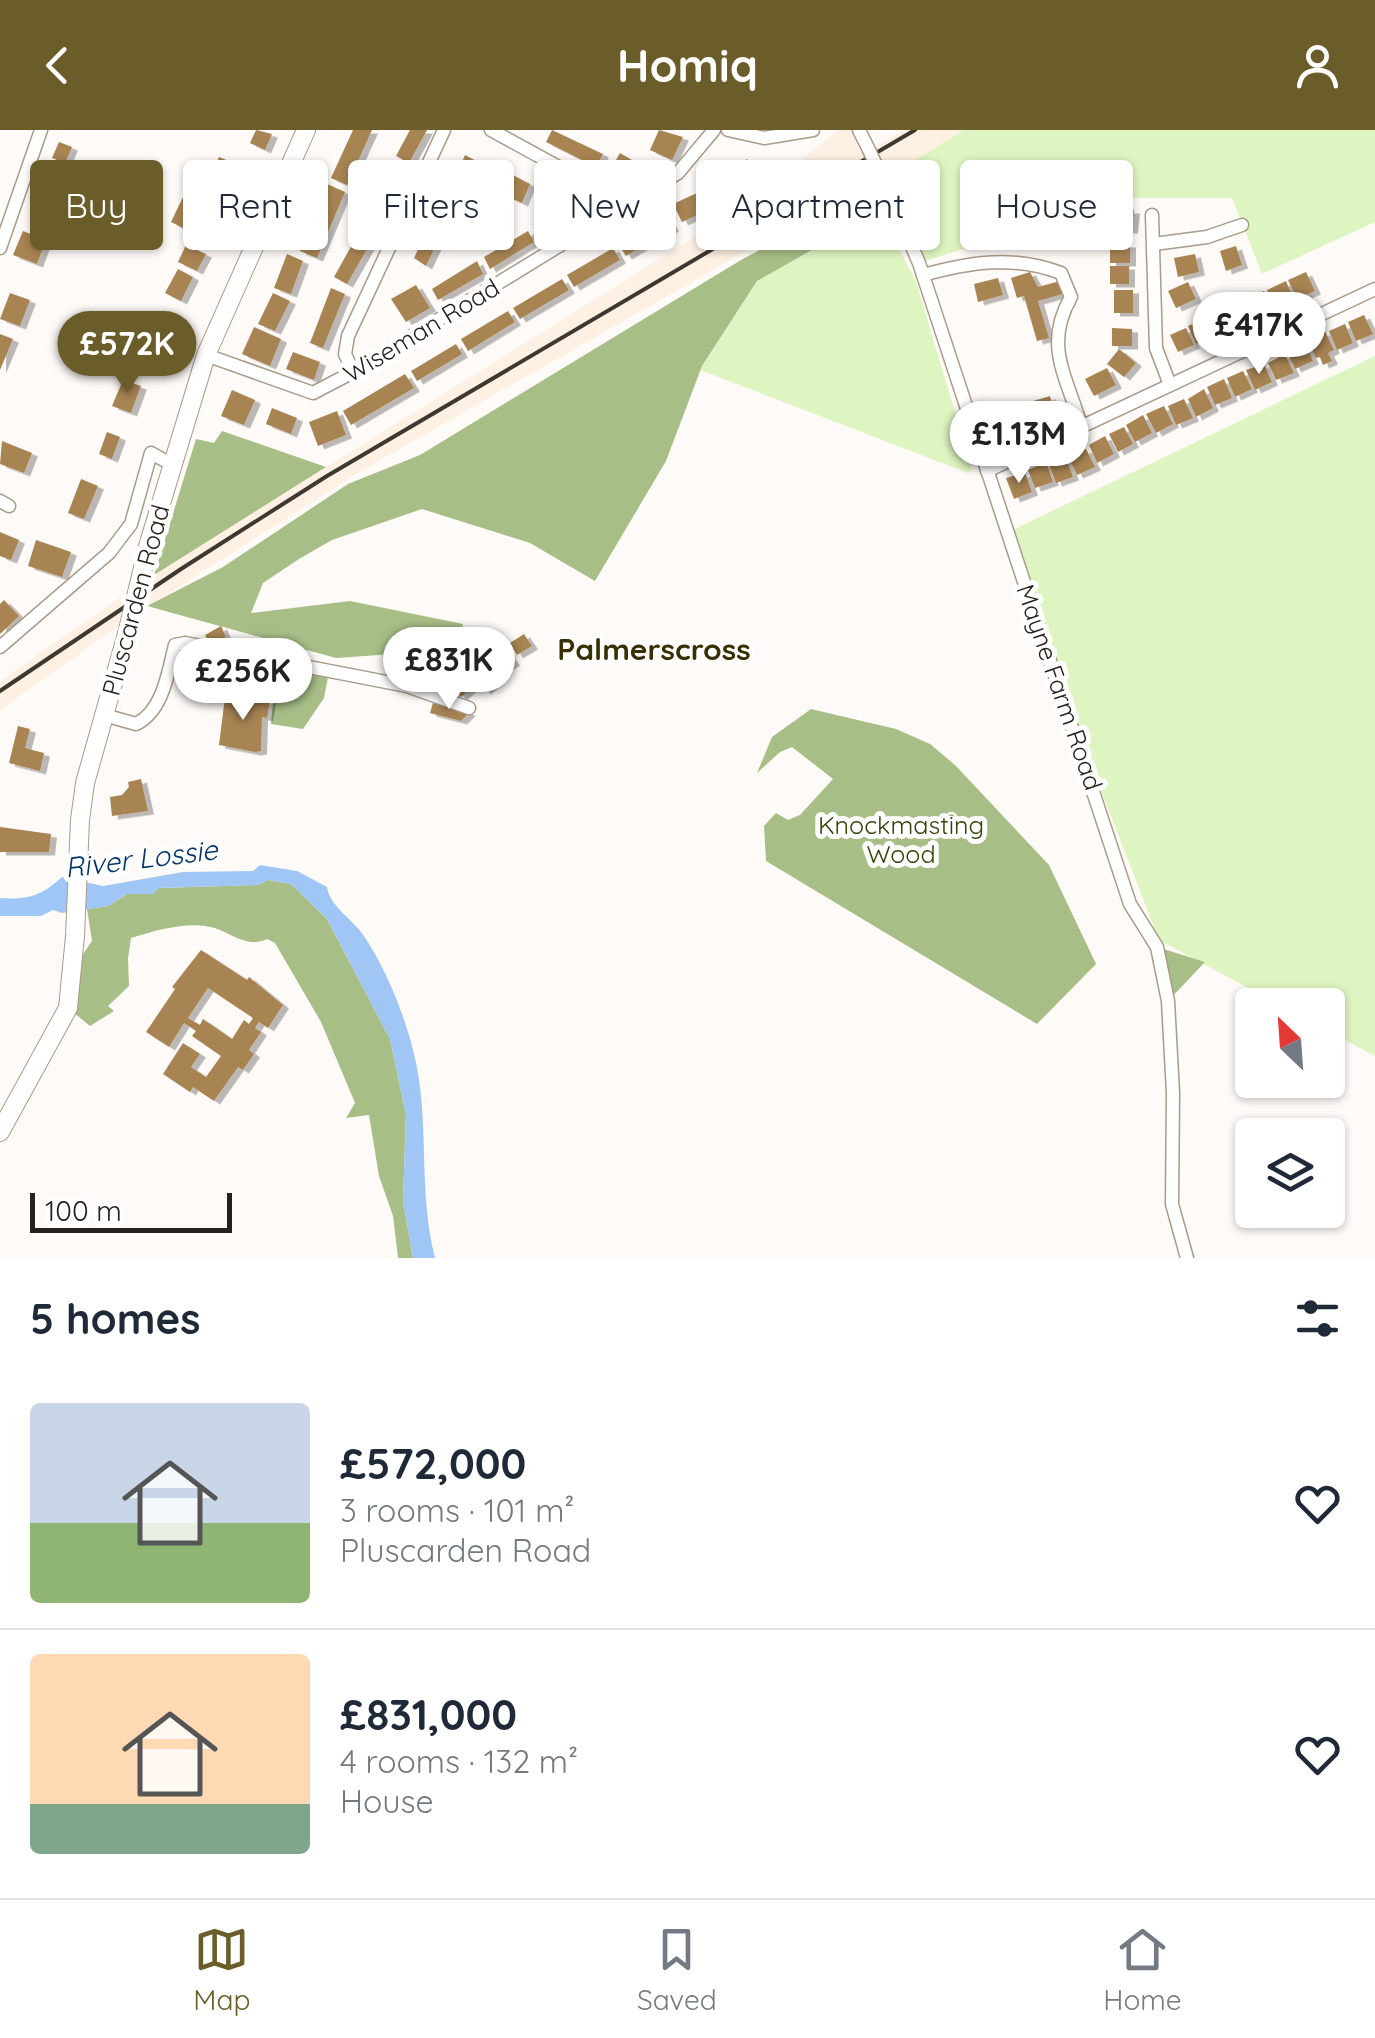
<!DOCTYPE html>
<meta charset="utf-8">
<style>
body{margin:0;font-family:Quicksand,sans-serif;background:#f6f6f7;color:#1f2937;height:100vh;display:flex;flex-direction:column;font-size:38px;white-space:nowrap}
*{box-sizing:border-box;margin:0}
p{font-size:32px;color:#747a83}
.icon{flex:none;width:55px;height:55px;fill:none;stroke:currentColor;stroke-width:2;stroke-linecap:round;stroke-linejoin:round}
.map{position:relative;height:1128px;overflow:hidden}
.details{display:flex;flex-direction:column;background:#fff;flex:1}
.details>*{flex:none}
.guide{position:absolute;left:30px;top:30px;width:1315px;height:90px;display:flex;gap:20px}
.needle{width:65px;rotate:335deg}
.tools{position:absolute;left:1235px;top:858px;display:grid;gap:20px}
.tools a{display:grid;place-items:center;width:110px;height:110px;border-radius:10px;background:#fff;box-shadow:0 2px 8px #0004;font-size:50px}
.scale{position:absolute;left:30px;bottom:25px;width:202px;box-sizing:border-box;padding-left:10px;border:5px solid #27211b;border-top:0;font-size:28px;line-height:35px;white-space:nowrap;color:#27211b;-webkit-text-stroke:8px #fff;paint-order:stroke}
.price{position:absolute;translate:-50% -85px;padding:0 22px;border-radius:35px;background:#fff;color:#222;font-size:32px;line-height:65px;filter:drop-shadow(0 2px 5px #0008)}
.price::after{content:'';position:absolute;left:50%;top:60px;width:30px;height:22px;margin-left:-15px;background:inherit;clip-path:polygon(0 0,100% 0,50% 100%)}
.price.current{background:#6b5d2a;color:#fff}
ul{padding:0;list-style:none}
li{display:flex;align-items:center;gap:30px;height:250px;padding:0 30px}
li+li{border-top:2px solid #e0e1e3}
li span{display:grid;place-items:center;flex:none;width:280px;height:200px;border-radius:10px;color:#555}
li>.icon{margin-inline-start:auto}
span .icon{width:120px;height:120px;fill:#fffc;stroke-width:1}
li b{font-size:42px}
h2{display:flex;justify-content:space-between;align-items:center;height:120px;padding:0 30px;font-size:42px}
.pill{padding:0 35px;border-radius:10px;background:#fff;box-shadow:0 2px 8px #0004;font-size:35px;line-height:90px}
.pill.current{background:#6b5d2a;color:#fff}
header{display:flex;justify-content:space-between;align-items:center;height:130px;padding:0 30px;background:#6b5d2a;color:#fff;font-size:45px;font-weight:700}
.dock{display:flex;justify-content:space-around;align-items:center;height:140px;border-top:2px solid #e0e1e3;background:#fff;font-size:28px;color:#747a83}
.dock a{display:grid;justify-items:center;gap:5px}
.dock .current{color:#6b5d2a}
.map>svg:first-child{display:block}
.built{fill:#fef0e2}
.green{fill:#dff5c1}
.forest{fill:#a8be87}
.water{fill:#a0c6f5}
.building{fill:#a88453;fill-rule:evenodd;filter:url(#shadow)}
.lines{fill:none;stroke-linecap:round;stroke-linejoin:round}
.street-casing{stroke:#aa9a89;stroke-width:15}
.secondary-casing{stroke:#aa9a89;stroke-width:20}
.street{stroke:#fff;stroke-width:12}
.secondary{stroke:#fff;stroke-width:18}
.rail{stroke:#3e3833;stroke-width:4}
.street-bridge-casing{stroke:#aa9a89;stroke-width:15;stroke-linecap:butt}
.secondary-bridge-casing{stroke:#aa9a89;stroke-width:20;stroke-linecap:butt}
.street-bridge{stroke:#fff;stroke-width:12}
.secondary-bridge{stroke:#fff;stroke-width:18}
.labels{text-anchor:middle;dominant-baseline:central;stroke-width:10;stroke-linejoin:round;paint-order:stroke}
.street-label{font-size:25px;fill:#27211b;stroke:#fff}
.park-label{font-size:25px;fill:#314405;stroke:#fff}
.water-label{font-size:28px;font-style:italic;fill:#00356c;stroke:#fff}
.quarter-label{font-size:30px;font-weight:bold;fill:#392f03;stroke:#fff}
</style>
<header><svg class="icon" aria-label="back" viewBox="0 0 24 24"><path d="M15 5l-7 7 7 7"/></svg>Homiq<svg class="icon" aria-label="person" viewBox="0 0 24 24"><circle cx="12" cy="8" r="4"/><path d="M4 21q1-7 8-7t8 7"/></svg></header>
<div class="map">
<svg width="1375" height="1128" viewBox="0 0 1375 1128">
<defs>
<filter id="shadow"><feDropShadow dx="6" dy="3.5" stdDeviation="0" flood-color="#0004"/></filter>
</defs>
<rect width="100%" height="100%" fill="#fefaf7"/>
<polygon class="built" points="839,0 859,0 869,20 904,0 964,0 883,50 746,121 361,341 130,488 0,580 0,551 139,454 733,83"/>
<g class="green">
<polygon points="964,0 1375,0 1375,92 1262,144 1232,68 1124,68 919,133 883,50"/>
<polygon points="879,82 916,151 972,340 968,343 700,240 757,151"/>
<polygon points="1375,226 1375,926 1328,901 1328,875 1280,875 1159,810 1052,534 1008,402"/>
</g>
<g class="forest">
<polygon points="867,63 879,82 757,151 702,236 666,331 595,451 530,413 422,379 332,410 299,429 263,453 251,483 350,471 463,494 456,521 428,534 393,524 336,528 147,476 223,437 348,354 420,325 741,130"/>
<polygon points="222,301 326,337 154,445 196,309 214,313"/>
<polygon points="266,534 328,547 324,568 303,599 271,594 274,562 281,562 282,548 264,545"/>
<polygon points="811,579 896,599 930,614 955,635 1049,735 1096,834 1037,894 766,731 764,696 776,683 788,690 800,685 833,649 792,617 780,622 757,643 772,607"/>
<path d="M268 750 291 754 327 789 390 909 406 985 403 1071 413 1128H398L393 1086 379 1046 369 985 346 988 355 973 321 892 275 813 267 809C245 820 227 798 205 796 181 793 154 801 131 808L128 828 129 856 108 876 114 881 90 896 68 878 72 840 92 811 87 779 108 776 127 764H152L159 758 258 755Z"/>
<polygon points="1157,817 1205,832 1168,871"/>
</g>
<path class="water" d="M260 735 297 741 327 757C330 777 353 789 364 806 386 839 403 881 413 920 431 988 417 1059 435 1128H413L403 1071 406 985 390 909 327 789 291 754 268 750 258 755 159 758 152 764H127L108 776 62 783 53 780 41 786H0V768C28 770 41 766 62 747L103 756 183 742 253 741Z"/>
<g class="building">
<polygon points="256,0 272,4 265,20 250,13"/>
<polygon points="353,0 372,0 347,55 331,48"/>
<polygon points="410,0 427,0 409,33 396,26"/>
<polygon points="552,0 603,24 596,37 546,12"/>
<polygon points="659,0 683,7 672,30 650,20"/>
<polygon points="59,12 72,17 65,33 52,28"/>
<polygon points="620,23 645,38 633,58 608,44"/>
<polygon points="465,25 478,32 458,79 445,71"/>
<polygon points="219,27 244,37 234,63 209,52"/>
<polygon points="747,29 756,46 726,62 712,37 724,30 729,39"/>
<polygon points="391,37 405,43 383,92 368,85"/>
<polygon points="501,39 530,54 522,73 490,58"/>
<polygon points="327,54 345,62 317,128 300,121"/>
<polygon points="39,55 59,62 51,87 31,81"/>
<polygon points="697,63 706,81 682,92 673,74"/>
<polygon points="184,65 212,80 199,106 171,92"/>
<polygon points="561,66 573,90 545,104 540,94 551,88 545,75"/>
<polygon points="437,80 450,86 426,136 414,128"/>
<polygon points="1113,80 1134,80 1132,100 1113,100"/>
<polygon points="665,84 673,98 626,126 617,112"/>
<polygon points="362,97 375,105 347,154 334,147"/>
<polygon points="23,101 46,110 37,134 13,125"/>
<polygon points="528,101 534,112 490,139 484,127"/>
<rect x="1110" y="114" width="20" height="19"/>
<polygon points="186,115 206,124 197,141 178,132"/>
<polygon points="1236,116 1242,135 1226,141 1220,121"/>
<polygon points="613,118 620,130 574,157 567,145"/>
<polygon points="287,124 303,131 291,164 274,158"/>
<polygon points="1195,124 1199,142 1178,147 1174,128"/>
<polygon points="477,131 483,144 438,170 432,159"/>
<rect x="1110" y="136" width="19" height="18"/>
<polygon points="178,139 193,147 181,171 165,163"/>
<polygon points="1030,142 1038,157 1060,151 1063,164 1038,171 1049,208 1037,211 1024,166 1017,168 1011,148"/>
<polygon points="1306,142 1315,161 1297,169 1288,150"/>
<polygon points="998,148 1003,165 978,172 974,154"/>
<polygon points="562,149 569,160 520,189 513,178"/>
<polygon points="1286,151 1294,170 1276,179 1267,160"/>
<polygon points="1188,152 1196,169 1176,178 1168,161"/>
<polygon points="416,155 430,178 406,192 391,169"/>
<polygon points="331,158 345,164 323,218 310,213"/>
<rect x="1114" y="160" width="19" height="23"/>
<polygon points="1264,161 1273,180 1256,187 1248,168"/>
<polygon points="10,163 30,170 20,196 0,189"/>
<polygon points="273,163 290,171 275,201 258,194"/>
<polygon points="1245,170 1254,189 1236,196 1228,178"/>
<polygon points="1225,179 1234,198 1216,206 1208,188"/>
<polygon points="508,181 515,192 468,221 461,209"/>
<polygon points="151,184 163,190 158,201 146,196"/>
<polygon points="1364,185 1373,204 1356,211 1348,192"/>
<polygon points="1204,189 1213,206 1196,214 1188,196"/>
<polygon points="1345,194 1353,213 1337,220 1329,201"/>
<polygon points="254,197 281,209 270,236 242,224"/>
<polygon points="1112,198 1132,199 1132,216 1112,216"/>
<polygon points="1186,198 1194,215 1178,222 1170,205"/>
<polygon points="1325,201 1334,220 1328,223 1332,231 1323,235 1320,227 1316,228 1308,211"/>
<polygon points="0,204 13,209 0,240"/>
<polygon points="149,204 164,211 153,235 137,228"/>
<polygon points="1305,213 1313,231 1295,239 1286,219"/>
<polygon points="456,214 462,224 417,251 411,241"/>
<polygon points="1119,219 1136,233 1124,247 1107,234"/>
<polygon points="293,222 320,232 314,250 286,239"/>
<polygon points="1285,224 1294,243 1276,250 1268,233"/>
<polygon points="1264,234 1272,252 1255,260 1246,240"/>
<polygon points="1107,238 1116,255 1094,266 1085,249"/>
<polygon points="1243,241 1252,259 1235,267 1227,248"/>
<polygon points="405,244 414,258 351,295 343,281"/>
<polygon points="1224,249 1232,268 1215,275 1207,257"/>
<polygon points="123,250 141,256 131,283 112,276"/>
<polygon points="1204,259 1213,278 1196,287 1188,269"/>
<polygon points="232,260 255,270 244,295 221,286"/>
<polygon points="1050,266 1055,284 1037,293 1030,272"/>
<polygon points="1184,269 1193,288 1176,295 1168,276"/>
<polygon points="1026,273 1033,295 1014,299 1007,278"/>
<polygon points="1002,276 1009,295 992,301 985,282"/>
<polygon points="1164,276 1173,294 1156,303 1146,284"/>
<polygon points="272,278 297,288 291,304 266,294"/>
<polygon points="337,281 346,305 318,316 309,292"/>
<polygon points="1143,285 1152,303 1135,312 1126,295"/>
<polygon points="1124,297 1133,314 1118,322 1109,304"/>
<polygon points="107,302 120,307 112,329 99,324"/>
<polygon points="1105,306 1114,324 1097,333 1089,315"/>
<polygon points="2,311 32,323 24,343 0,334"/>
<polygon points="1086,319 1095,337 1077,345 1068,326"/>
<polygon points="1066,328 1073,347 1056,353 1049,334"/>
<polygon points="1046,332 1053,352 1035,358 1028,340"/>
<polygon points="1025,343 1032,362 1014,369 1006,348"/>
<polygon points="81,349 98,356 84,389 68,383"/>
<polygon points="0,402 19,410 11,430 0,426"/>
<polygon points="36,410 71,422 62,447 28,436"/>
<polygon points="4,470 19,486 0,504 0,474"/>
<polygon points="221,496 226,507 210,515 205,505"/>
<polygon points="524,504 532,516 517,525 510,513"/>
<polygon points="505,520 514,532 500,542 491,530"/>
<polygon points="484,537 497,551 485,561 473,547"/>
<polygon points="461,544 472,557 461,567 449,554"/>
<polygon points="263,547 280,549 279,560 262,558"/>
<polygon points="241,562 254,564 253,571 270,570 267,588 262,587 261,621 255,622 219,615 225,567 241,569"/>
<polygon points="433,573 470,582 461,591 430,583"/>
<polygon points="18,596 30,599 25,618 44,623 40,641 9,633"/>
<polygon points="141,649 148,681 112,686 110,667 122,665 129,657 128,652"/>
<polygon points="0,697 51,704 49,722 0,722"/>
<path d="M201 820 247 850 249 847 283 875 268 898 259 892 255 898 261 902 249 920 254 924 243 940 238 937 214 971 193 957 190 962 163 944 183 913 200 924 191 937 206 947 221 926 192 906 196 901 184 893 169 917 146 902 175 859 172 857ZM208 858 253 888 249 894 244 890 232 909 203 889 200 895 188 888Z"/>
</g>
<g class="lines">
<g class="street-casing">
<g id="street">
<polyline points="491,0 628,75"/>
<polyline points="728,0 764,8 813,0"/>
<polyline points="859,0 869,20"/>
<polyline points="883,50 919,133 1130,774 1157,817 1168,871 1173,963 1172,1074 1187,1128"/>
<polyline points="1152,85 1156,218 1170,255"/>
<polyline points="1154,114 1207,107 1242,95"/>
<polyline points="0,118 41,0"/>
<path d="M923 145C970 132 1014 125 1061 143L1071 167C1043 216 1067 246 1081 296"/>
<polyline points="206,225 313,263 353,242 678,43 714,0"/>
<polyline points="353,242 345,224 348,206 444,0"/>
<polyline points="987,341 1375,159"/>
<polyline points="0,371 9,376"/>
<polyline points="0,517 109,423 131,394 151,323 171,334"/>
<polyline points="409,555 438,551 453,543 453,532 475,516"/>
<path d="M104 585 136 594C163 581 168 543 175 515L185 513 407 556 469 578"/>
</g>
</g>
<g class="secondary-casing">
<g id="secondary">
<polyline points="149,413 206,225 306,0"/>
<polyline points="0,1002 68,878 75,806 80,690 85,653 127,504"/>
</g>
</g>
<use href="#street" class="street"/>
<use href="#secondary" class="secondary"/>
<polyline class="rail" points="0,561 181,439 327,346 915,0"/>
<g class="street-bridge-casing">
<polyline id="street-bridge" points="869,20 883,50"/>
</g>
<g class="secondary-bridge-casing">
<polyline id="secondary-bridge" points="127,504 149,413"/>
</g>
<use href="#street-bridge" class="street-bridge"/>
<use href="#secondary-bridge" class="secondary-bridge"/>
</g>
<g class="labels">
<g class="street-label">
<text transform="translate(421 200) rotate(-31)">Wiseman Road</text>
<text transform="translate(135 470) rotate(-75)">Pluscarden Road</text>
<text transform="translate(1060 557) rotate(71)">Mayne Farm Road</text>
</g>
<g class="park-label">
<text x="901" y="694">Knockmasting<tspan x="901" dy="29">Wood</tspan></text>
</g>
<g class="water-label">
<text transform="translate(141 728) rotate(-7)">River Lossie</text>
</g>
<g class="quarter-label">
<text x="654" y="519">Palmerscross</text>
</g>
</g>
</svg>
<div class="tools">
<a><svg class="needle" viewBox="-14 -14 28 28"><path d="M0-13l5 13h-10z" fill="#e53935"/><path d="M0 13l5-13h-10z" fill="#747a83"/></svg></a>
<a><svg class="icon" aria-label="layers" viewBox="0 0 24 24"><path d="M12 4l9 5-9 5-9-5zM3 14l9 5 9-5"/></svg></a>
</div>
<div class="scale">100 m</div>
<b class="price" style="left:1259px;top:247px">£417K</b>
<b class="price current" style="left:127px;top:266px">£572K</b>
<b class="price" style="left:1019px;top:356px">£1.13M</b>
<b class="price" style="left:449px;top:582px">£831K</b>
<b class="price" style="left:243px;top:593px">£256K</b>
<div class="guide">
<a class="pill current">Buy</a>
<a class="pill">Rent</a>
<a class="pill">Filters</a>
<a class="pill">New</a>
<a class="pill">Apartment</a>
<a class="pill">House</a>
</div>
</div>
<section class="details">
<h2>5 homes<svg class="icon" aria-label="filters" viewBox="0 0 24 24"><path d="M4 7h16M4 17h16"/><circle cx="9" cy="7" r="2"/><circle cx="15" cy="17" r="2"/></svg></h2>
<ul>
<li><span style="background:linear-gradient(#c9d6e8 60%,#8fb573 0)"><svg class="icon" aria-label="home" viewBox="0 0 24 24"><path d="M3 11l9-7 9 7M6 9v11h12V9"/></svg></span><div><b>£572,000</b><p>3 rooms · 101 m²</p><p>Pluscarden Road</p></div><svg class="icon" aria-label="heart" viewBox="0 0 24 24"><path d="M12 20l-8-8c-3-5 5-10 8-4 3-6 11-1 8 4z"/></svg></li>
<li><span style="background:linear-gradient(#ffd9b3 75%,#7fa58c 0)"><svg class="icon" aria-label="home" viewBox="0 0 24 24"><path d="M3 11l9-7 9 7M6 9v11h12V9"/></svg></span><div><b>£831,000</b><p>4 rooms · 132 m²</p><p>House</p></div><svg class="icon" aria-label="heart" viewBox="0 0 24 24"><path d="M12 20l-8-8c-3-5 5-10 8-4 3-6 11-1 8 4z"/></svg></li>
</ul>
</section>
<nav class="dock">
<a class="current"><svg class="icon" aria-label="map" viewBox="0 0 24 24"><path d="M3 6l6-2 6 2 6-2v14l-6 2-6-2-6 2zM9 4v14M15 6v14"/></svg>Map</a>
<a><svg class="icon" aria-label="saved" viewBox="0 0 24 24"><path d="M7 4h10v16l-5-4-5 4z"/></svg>Saved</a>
<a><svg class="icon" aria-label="home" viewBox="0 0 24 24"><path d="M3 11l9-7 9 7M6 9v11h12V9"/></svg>Home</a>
</nav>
